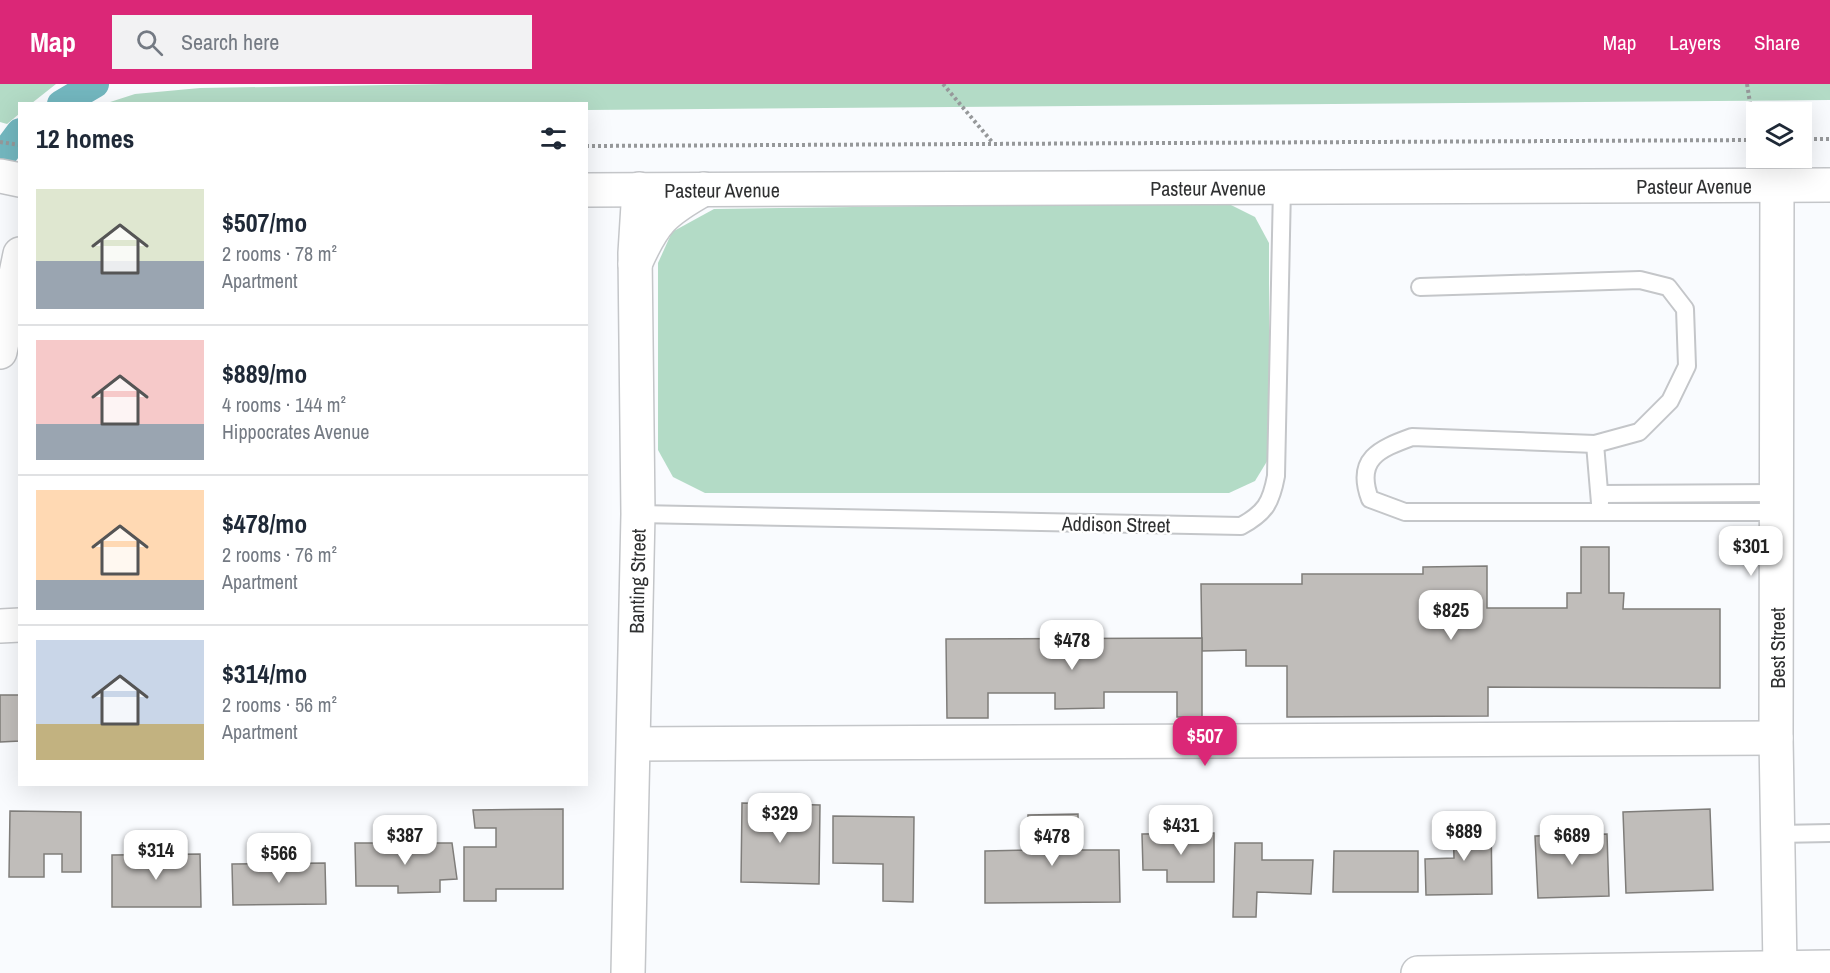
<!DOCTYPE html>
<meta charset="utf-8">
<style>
body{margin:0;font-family:"Archivo Narrow",sans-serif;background:#f2f2f3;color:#1f2937;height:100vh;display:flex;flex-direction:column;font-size:22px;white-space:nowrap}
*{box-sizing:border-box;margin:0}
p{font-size:20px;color:#747a83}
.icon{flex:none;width:33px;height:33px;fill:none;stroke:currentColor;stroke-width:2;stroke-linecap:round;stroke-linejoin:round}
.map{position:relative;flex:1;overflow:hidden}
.drawer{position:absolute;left:18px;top:18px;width:570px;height:684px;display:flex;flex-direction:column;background:#fff;border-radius:0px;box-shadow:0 6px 24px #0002}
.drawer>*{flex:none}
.tools{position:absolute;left:1746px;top:18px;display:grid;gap:12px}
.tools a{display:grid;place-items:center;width:66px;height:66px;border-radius:0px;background:#fff;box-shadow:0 6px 24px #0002;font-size:30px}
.price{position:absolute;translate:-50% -51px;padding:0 14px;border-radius:12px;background:#fff;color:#222;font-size:20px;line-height:39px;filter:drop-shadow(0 2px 3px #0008)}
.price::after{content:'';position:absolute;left:50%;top:36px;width:18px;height:14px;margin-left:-9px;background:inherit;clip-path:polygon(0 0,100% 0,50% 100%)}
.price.on{background:#db2777;color:#fff}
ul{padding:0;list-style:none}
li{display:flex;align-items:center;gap:18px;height:150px;padding:0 18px}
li+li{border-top:2px solid #e0e1e3}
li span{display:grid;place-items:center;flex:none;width:168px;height:120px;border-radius:0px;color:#555}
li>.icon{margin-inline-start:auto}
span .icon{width:72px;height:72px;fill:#fffc;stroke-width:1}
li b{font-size:26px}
h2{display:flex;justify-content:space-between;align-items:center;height:72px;padding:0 18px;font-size:26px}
header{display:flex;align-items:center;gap:36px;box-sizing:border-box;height:84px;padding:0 30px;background:#db2777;color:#fff}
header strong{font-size:28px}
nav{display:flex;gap:33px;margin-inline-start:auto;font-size:21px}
.search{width:420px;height:54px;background:#f2f2f3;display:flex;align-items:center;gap:15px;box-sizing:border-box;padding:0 21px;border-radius:0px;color:#747a83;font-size:22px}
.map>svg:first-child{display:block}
.green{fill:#b3dbc6}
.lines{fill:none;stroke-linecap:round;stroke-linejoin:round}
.canal{stroke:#73b7bf;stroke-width:28}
.building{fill:#c0bdba;stroke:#7f7d7a;stroke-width:1.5}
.lane-casing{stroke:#c4c6c9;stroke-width:20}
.street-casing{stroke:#c4c6c9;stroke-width:36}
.secondary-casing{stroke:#c4c6c9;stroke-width:36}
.path{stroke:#96989a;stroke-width:4;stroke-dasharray:3 3;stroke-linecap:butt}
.lane{stroke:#fff;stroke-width:16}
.street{stroke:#fff;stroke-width:33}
.secondary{stroke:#fff;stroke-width:33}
.labels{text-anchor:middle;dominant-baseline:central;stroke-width:5;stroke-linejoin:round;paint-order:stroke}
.street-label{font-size:20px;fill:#2f3031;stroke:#fff}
</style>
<header>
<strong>Map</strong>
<div class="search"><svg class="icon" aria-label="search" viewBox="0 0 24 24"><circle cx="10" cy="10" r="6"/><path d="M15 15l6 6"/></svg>Search here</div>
<nav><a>Map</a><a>Layers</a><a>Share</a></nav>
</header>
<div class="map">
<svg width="1830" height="889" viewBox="0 0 1830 889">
<rect width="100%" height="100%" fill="#f9fbfe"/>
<g class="green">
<polygon points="0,0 56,0 32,19 20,20 19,30 7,40 0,38"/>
<polygon points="447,0 1830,0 1830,16 587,26 586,20 107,19 135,10 200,4"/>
<polygon points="1225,118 1255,133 1269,159 1269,374 1255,397 1229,409 705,409 673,393 658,366 658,179 672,148 714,125"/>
</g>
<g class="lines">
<g class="canal">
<polyline points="61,20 95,0"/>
<polyline points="0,75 20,48"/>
</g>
</g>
<g class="building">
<polygon points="1581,463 1609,463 1609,509 1624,509 1623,525 1720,525 1720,604 1488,603 1488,632 1287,633 1287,582 1246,582 1246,566 1202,567 1201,500 1302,500 1302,490 1423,490 1423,483 1487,482 1487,524 1567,524 1567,509 1581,509"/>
<polygon points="1202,554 1202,633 1177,633 1177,608 1104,608 1104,624 1055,625 1055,609 988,609 988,634 947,634 946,555"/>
<polygon points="0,611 20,611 20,657 0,658"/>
<polygon points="742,719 820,721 819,800 741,798"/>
<polygon points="563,725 563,805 496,805 496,817 464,817 464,763 496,763 496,744 475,744 473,726"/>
<polygon points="1710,725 1713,806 1626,809 1623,728"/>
<polygon points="10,727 81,728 81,788 62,788 62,770 44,770 44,793 9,793"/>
<polygon points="1078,730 1078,766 1119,766 1120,818 985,819 985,767 1028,766 1028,731"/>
<polygon points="833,732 914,733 913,818 883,817 883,780 833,779"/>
<polygon points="1453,734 1491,734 1492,810 1426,811 1425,775 1454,774"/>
<polygon points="1214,749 1214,798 1167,798 1167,786 1143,786 1142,750"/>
<polygon points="1607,750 1609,812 1538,814 1535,752"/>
<polygon points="355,759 452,759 457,795 440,796 440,808 398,809 398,802 356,802"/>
<polygon points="1235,759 1262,759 1262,776 1313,776 1311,810 1257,808 1256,833 1233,833"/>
<polygon points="1334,767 1418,767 1418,808 1333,808"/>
<polygon points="200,770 201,823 112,823 112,771"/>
<polygon points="325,779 326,820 233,821 232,780"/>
</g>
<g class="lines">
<g class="lane-casing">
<g id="lane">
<path d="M1420 203 1640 196 1668 203 1685 225 1687 282 1670 317 1639 348 1595 360 1412 353C1379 365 1355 375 1370 415L1405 428H1777"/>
<polyline points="1595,360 1600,419"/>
<polyline points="1600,410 1777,409"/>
<path d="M638 430 1241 442C1265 429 1271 419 1276 392L1282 103"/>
<polyline points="1778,750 1830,749"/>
</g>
</g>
<g class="street-casing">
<g id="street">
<polyline points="0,92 20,96"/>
<polyline points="1777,102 1776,654 1780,883"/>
<polyline points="0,542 20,541"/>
<polyline points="634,660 1776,654"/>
<path id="s1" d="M628 889 638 430 635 169 639 105"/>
<polyline points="1418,889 1830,883"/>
</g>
</g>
<g class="secondary-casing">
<g id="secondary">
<path id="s2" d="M586 106 1830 101"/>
<path d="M635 180C654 137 663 128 704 105"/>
<polyline points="0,268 20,170"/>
</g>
</g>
<g class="path">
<polyline points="943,0 993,59"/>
<polyline points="1747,0 1756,56"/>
<polyline points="1802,55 1830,55"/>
<polyline points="0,58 20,61"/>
<polyline points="586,62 1756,56"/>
</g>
<use href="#lane" class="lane"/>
<use href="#street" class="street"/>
<use href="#secondary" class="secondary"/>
</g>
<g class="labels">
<g class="street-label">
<text stroke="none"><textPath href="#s2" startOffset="1108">Pasteur Avenue</textPath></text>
<text stroke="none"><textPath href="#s2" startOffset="622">Pasteur Avenue</textPath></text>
<text stroke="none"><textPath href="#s2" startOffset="136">Pasteur Avenue</textPath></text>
<text transform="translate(1116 440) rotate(1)">Addison Street</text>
<text stroke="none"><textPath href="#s1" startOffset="392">Banting Street</textPath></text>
<text transform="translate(1777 564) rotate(-90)">Best Street</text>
</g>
</g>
</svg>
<div class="tools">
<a><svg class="icon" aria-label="layers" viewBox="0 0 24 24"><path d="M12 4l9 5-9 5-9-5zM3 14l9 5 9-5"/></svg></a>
</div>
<b class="price" style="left:1751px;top:493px">$301</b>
<b class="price" style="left:1451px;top:557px">$825</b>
<b class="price" style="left:1072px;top:587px">$478</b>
<b class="price on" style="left:1205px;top:683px">$507</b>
<b class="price" style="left:780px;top:760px">$329</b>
<b class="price" style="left:1181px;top:772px">$431</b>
<b class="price" style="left:1464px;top:778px">$889</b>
<b class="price" style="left:405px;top:782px">$387</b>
<b class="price" style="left:1572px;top:782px">$689</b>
<b class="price" style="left:1052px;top:783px">$478</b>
<b class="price" style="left:156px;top:797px">$314</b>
<b class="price" style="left:279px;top:800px">$566</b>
<section class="drawer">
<h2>12 homes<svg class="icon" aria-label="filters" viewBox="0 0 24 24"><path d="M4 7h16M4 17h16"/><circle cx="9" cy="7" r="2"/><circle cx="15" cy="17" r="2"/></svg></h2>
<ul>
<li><span style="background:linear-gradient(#dfe7d0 60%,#9aa5b1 0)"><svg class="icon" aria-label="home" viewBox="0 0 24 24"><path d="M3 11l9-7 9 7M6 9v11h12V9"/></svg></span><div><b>$507/mo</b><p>2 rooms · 78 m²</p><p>Apartment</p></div></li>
<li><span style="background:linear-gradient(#f6c9c9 70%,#9aa5b1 0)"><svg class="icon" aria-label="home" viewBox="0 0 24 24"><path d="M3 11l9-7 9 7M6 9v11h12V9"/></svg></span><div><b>$889/mo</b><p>4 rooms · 144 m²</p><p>Hippocrates Avenue</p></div></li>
<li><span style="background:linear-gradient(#ffd9b3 75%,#9aa5b1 0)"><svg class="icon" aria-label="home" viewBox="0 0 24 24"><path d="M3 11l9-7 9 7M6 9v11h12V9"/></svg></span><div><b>$478/mo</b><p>2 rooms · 76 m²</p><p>Apartment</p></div></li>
<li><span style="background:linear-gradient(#c9d6e8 70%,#c2b280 0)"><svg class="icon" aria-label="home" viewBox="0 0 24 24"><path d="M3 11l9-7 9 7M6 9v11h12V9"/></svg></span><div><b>$314/mo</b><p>2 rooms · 56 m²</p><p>Apartment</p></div></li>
</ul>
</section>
</div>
